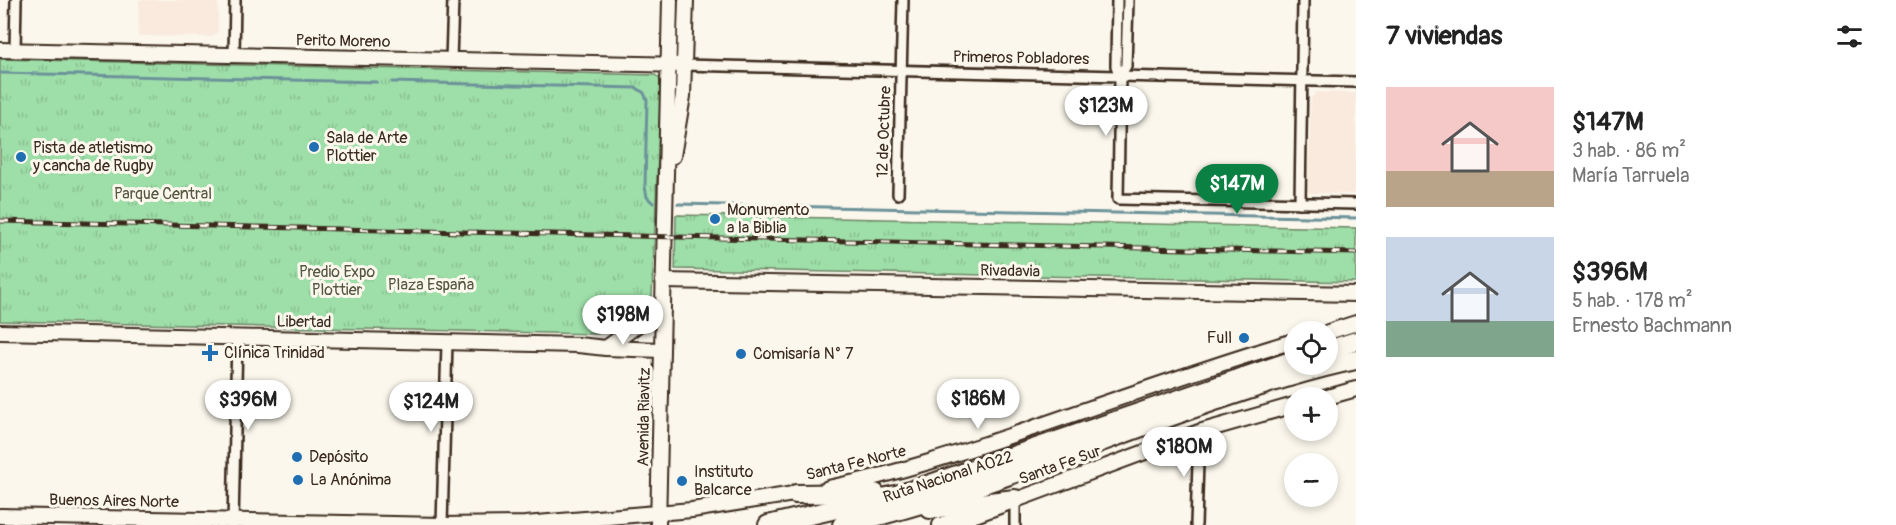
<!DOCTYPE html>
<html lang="es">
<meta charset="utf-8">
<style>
body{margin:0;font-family:Pangolin,sans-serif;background:#f2f2f2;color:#222;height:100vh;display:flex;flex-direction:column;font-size:22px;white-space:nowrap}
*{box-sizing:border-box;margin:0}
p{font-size:20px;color:#767676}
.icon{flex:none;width:33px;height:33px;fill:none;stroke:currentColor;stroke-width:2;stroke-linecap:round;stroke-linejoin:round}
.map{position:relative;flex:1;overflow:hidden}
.panel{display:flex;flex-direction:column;background:#fff;width:540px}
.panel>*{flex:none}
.fabs{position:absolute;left:1284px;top:321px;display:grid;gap:12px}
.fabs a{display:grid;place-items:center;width:54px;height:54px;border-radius:50%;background:#fff;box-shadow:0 3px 9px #0003;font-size:30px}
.price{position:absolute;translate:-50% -51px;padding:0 14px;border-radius:21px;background:#fff;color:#222;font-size:20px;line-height:39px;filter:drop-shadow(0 2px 3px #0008)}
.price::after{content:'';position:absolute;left:50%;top:36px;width:18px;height:14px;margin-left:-9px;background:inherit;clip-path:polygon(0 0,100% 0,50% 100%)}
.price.current{background:#0b8043;color:#fff}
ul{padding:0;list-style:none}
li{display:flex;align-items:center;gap:18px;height:150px;padding:0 30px}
li span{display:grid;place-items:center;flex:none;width:168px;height:120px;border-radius:0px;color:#555}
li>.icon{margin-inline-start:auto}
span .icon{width:72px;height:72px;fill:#fffc;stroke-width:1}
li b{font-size:26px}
h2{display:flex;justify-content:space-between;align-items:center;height:72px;padding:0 30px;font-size:26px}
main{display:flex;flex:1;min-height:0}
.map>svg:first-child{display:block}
.built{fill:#faeade}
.park{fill:url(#park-tufts);stroke:#6c8464;stroke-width:1.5}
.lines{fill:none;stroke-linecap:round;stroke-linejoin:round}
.stream{stroke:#6c9299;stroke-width:3}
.street-casing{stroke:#3b2a1e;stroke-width:14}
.secondary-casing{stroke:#3b2a1e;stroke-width:18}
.highway-casing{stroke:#3b2a1e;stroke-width:22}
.street{stroke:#fbf7ec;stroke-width:9}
.secondary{stroke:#fbf7ec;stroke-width:14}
.highway{stroke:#fbf7ec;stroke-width:18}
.rail-casing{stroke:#3b2a1e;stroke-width:5}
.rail{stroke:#fbf7ec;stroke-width:3;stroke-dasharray:9;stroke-linecap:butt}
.poi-dot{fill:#1f6fb2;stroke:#fbf7ec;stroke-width:2}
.labels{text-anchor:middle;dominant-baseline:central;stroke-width:6;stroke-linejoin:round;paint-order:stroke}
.street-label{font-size:16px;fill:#3b2a1e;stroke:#fbf7ec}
.poi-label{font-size:16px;fill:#3b2a1e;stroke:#fbf7ec;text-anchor:start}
.park-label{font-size:16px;fill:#545741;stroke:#fbf7ec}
</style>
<main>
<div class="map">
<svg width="1356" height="525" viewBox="0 0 1356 525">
<defs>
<pattern id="park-tufts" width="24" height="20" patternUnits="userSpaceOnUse" patternTransform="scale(1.5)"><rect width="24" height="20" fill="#9edfa9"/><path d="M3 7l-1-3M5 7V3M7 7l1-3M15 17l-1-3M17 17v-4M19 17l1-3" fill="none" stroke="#89c091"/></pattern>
</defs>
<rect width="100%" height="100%" fill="#fbf7ec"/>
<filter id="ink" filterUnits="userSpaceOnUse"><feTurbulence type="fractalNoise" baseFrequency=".0167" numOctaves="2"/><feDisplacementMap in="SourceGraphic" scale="12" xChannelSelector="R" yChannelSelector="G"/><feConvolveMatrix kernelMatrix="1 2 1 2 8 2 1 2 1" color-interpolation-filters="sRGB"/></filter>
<g filter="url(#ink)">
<g class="built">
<polygon points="139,0 218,0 218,32 212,37 138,36"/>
<polygon points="1317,92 1356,93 1356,194 1308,193 1311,98"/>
</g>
<g class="park">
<path d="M0 59 655 75 659 78 661 84 652 296C644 308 611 332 596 334L0 321Z"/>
<polygon points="676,215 1356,228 1356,282 675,269"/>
</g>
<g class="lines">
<g class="stream">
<polyline points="0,73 377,82"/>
<polyline points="392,82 637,88 644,93 647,100 645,187 647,197 653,203"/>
<polyline points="678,204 1356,218"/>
</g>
<g class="street-casing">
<g id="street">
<polyline points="1117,0 1116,66 1120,76 1118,199 1356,204"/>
<polyline points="15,50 16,0"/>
<polyline points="234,55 235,0"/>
<polyline points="451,60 453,0"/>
<polyline points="684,65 1356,82"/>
<polyline points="1120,76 1126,66 1128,0"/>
<polyline points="898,194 903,0"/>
<polyline points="1300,203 1303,0"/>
<polyline points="233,525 237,337"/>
<polyline points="442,525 447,342"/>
<polyline points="1015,525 1015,499"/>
<polyline points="1196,525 1199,432"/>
</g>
</g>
<g class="secondary-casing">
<g id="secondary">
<polyline points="0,50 684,65"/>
<polyline points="673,156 683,96 686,0"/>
<polyline points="663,281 1356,294"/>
<polyline points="0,332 578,345 606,348 661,350"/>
<polyline points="1328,332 1356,323"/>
<polyline points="606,348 662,307"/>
<polyline points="1324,398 1356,389"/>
<path d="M828 488C896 474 963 452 1030 429 1118 399 1205 367 1294 341"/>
<polyline points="0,516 442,525 525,524 692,510 806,492"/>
<polyline points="658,525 670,0"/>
<polyline points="940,525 978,514 1199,432 1294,405"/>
</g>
</g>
<g class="highway-casing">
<g id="highway">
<polyline points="1328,350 1356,341"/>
<polyline points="796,494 875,493"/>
<polyline points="930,509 1015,499"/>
<polyline points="768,525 904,493 1294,360"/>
<path d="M842 525C969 496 1089 444 1212 402 1260 386 1307 370 1356 360"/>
</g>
</g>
<use href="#street" class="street"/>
<use href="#secondary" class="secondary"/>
<use href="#highway" class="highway"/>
<g class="rail-casing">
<polyline id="rail" points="0,221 1356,253"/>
</g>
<use href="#rail" class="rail"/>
</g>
</g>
<g class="poi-dot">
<circle cx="314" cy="147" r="6"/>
<circle cx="21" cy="157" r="6"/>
<circle cx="715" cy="219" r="6"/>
<circle cx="1244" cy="338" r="6"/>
<path d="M207 344h6v6h6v6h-6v6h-6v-6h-6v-6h6z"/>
<circle cx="741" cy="354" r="6"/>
<circle cx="297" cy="457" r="6"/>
<circle cx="298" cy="480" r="6"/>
<circle cx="682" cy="481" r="6"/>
</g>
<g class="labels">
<g class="street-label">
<text transform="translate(343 41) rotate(1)">Perito Moreno</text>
<text transform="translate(1021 58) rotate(1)">Primeros Pobladores</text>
<text transform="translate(884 132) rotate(-88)">12 de Octubre</text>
<text transform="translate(1010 271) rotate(1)">Rivadavia</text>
<text transform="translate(304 322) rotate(1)">Libertad</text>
<text transform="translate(644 417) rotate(-89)">Avenida Riavitz</text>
<text transform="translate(856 463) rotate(-14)">Santa Fe Norte</text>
<text transform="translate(1060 465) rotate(-20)">Santa Fe Sur</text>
<text transform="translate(948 477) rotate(-18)">Ruta Nacional A022</text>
<text transform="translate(114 501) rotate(1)">Buenos Aires Norte</text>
</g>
<g class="poi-label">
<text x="326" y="138">Sala de Arte<tspan x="326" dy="18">Plottier</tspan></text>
<text x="33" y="148">Pista de atletismo<tspan x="33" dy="18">y cancha de Rugby</tspan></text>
<text x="727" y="210">Monumento<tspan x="727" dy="18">a la Biblia</tspan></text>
<text x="1232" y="338" text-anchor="end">Full</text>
<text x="224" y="353">Clínica Trinidad</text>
<text x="753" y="354">Comisaría N° 7</text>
<text x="309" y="457">Depósito</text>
<text x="694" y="472">Instituto<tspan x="694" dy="18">Balcarce</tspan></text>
<text x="310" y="480">La Anónima</text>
</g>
<g class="park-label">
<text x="163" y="194">Parque Central</text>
<text x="337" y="272">Predio Expo<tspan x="337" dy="18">Plottier</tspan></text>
<text x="431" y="285">Plaza España</text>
</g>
</g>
</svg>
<div class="fabs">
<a><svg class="icon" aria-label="locate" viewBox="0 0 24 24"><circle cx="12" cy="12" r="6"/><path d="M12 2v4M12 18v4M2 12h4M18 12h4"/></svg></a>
<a>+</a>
<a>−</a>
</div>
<b class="price" style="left:1106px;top:137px">$123M</b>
<b class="price current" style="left:1237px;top:215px">$147M</b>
<b class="price" style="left:623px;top:346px">$198M</b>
<b class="price" style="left:978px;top:430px">$186M</b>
<b class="price" style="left:248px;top:431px">$396M</b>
<b class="price" style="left:431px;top:433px">$124M</b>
<b class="price" style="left:1184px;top:478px">$180M</b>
</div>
<section class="panel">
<h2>7 viviendas<svg class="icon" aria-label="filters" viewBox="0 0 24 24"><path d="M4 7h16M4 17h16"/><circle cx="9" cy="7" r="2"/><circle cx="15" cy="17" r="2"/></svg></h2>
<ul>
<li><span style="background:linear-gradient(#f6c9c9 70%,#b9a48a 0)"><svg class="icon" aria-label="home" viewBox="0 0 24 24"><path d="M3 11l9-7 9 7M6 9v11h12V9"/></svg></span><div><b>$147M</b><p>3 hab. · 86 m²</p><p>María Tarruela</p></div></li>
<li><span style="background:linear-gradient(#c9d6e8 70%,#7fa58c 0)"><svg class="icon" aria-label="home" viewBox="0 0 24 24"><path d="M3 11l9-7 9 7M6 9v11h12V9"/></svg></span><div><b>$396M</b><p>5 hab. · 178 m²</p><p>Ernesto Bachmann</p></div></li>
</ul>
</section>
</main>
